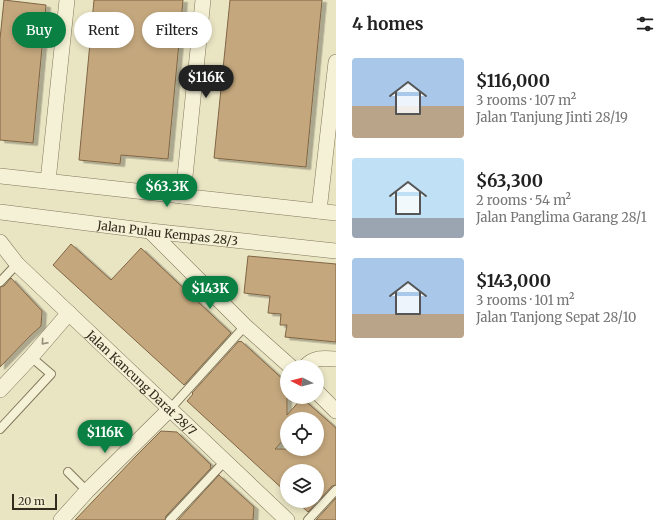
<!DOCTYPE html>
<meta charset="utf-8">
<style>
body{margin:0;font-family:Merriweather,serif;background:#f2f2f2;color:#222;height:100vh;display:flex;flex-direction:column;font-size:15px;white-space:nowrap}
*{box-sizing:border-box;margin:0}
p{font-size:13px;color:#767676}
.icon{flex:none;width:22px;height:22px;fill:none;stroke:currentColor;stroke-width:2;stroke-linecap:round;stroke-linejoin:round}
.map{position:relative;flex:1;overflow:hidden}
.drawer{display:flex;flex-direction:column;background:#fff;width:336px}
.drawer>*{flex:none}
.top-card{position:absolute;left:12px;top:12px;width:264px;height:36px;display:flex;gap:8px}
.needle{width:26px;rotate:276deg}
.tools{position:absolute;left:280px;top:360px;display:grid;gap:8px}
.tools a{display:grid;place-items:center;width:44px;height:44px;border-radius:50%;background:#fff;box-shadow:0 2px 6px #0003;font-size:20px}
.scale{position:absolute;left:12px;bottom:10px;width:45px;box-sizing:border-box;padding-left:4px;border:2px solid #332c1e;border-top:0;font-size:11px;line-height:14px;white-space:nowrap;color:#332c1e;-webkit-text-stroke:3px #f2eed2;paint-order:stroke}
.price{position:absolute;translate:-50% -34px;padding:0 9px;border-radius:14px;background:#0b8043;color:#fff;font-size:13px;line-height:26px;filter:drop-shadow(0 1px 2px #0008)}
.price::after{content:'';position:absolute;left:50%;top:24px;width:12px;height:9px;margin-left:-6px;background:inherit;clip-path:polygon(0 0,100% 0,50% 100%)}
.price.selected{background:#222;color:#fff}
ul{padding:0;list-style:none}
li{display:flex;align-items:center;gap:12px;height:100px;padding:0 16px}
li span{display:grid;place-items:center;flex:none;width:112px;height:80px;border-radius:4px;color:#555}
li>.icon{margin-inline-start:auto}
span .icon{width:48px;height:48px;fill:#fffc;stroke-width:1}
li b{font-size:17px}
h2{display:flex;justify-content:space-between;align-items:center;height:48px;padding:0 16px;font-size:17px}
.chip{padding:0 14px;border-radius:18px;background:#fff;box-shadow:0 2px 6px #0003;font-size:14px;line-height:36px}
.chip.selected{background:#0b8043;color:#fff}
main{display:flex;flex:1;min-height:0}
.map>svg:first-child{display:block}
.building{fill:#c4a77d;stroke:#7f6544;fill-rule:evenodd;filter:url(#shadow)}
.lines{fill:none;stroke-linecap:round;stroke-linejoin:round}
.lane-casing{stroke:#82775c;stroke-width:10}
.street-casing{stroke:#82775c;stroke-width:16}
.lane{stroke:#f5f1d6;stroke-width:8}
.street{stroke:#f5f1d6;stroke-width:15}
.oneway{stroke:#948e7a}
.labels{text-anchor:middle;dominant-baseline:central;stroke-width:4;stroke-linejoin:round;paint-order:stroke}
.street-label{font-size:12px;fill:#332c1e;stroke:#f2eed2}
</style>
<main>
<div class="map">
<svg width="336" height="520" viewBox="0 0 336 520">
<defs>
<filter id="shadow"><feDropShadow dx="4.5" dy="2.5" stdDeviation="0" flood-color="#0004"/></filter>
</defs>
<rect width="100%" height="100%" fill="#e9e5c3"/>
<g class="building">
<polygon points="4,0 46,5 33,143 0,140 0,39"/>
<polygon points="94,0 183,0 168,159 121,155 120,164 79,160"/>
<polygon points="230,0 322,0 306,167 214,158"/>
<polygon points="71,244 111,280 141,248 231,333 184,385 53,265"/>
<polygon points="248,256 336,264 336,342 285,337 287,325 280,325 281,314 268,313 270,296 244,293"/>
<polygon points="11,278 42,311 41,326 30,336 0,367 0,287 4,286"/>
<path d="M239 341 240 342 241 341 287 383V415L302 398 336 428V485L332 486 308 512 296 501H317V471H287V493L187 401 193 394 192 393ZM287 419H317V449H275L287 436Z"/>
<polygon points="161,431 177,432 211,465 210,466 211,468 166,516 165,520 75,520 136,456"/>
<polygon points="219,475 254,507 253,520 178,520"/>
<polygon points="336,498 336,520 316,520"/>
</g>
<g class="lines">
<g class="lane-casing">
<g id="lane">
<polyline points="0,282 17,264"/>
<polyline points="170,409 245,326"/>
<polyline points="0,429 51,374 31,357"/>
<polyline points="68,472 87,491"/>
<polyline points="170,520 225,461"/>
<polyline points="308,520 336,490"/>
</g>
</g>
<g class="street-casing">
<g id="street">
<polyline points="0,176 336,213"/>
<polyline points="48,181 67,0"/>
<polyline points="183,196 203,0"/>
<polyline points="319,211 336,62"/>
<path id="s1" d="M0 212 150 231 336 251"/>
<polyline points="150,231 245,326 291,367"/>
<path id="s2" d="M0 242 17 264 287 520"/>
<path d="M305 367C314 357 323 358 336 359"/>
<polyline points="0,390 31,357 69,313"/>
<polyline points="317,392 336,411"/>
<polyline points="61,520 87,491 170,409"/>
</g>
</g>
<use href="#lane" class="lane"/>
<use href="#street" class="street"/>
</g>
<defs><path id="oneway-chevron" d="M-2-3.5L2.5 0L-2 3.5" fill="none" stroke-width="1.6" stroke-linecap="round" stroke-linejoin="round"/></defs>
<use class="oneway" href="#oneway-chevron" transform="translate(44 342) rotate(131)"/>
<g class="labels">
<g class="street-label">
<text stroke="none"><textPath href="#s1" startOffset="169">Jalan Pulau Kempas 28/3</textPath></text>
<text stroke="none"><textPath href="#s2" startOffset="200">Jalan Kancung Darat 28/7</textPath></text>
</g>
</g>
</svg>
<div class="tools">
<a><svg class="needle" viewBox="-14 -14 28 28"><path d="M0-13l5 13h-10z" fill="#e53935"/><path d="M0 13l5-13h-10z" fill="#767676"/></svg></a>
<a><svg class="icon" aria-label="locate" viewBox="0 0 24 24"><circle cx="12" cy="12" r="6"/><path d="M12 2v4M12 18v4M2 12h4M18 12h4"/></svg></a>
<a><svg class="icon" aria-label="layers" viewBox="0 0 24 24"><path d="M12 4l9 5-9 5-9-5zM3 14l9 5 9-5"/></svg></a>
</div>
<div class="scale">20 m</div>
<b class="price selected" style="left:206px;top:99px">$116K</b>
<b class="price" style="left:167px;top:208px">$63.3K</b>
<b class="price" style="left:210px;top:310px">$143K</b>
<b class="price" style="left:105px;top:454px">$116K</b>
<div class="top-card">
<a class="chip selected">Buy</a>
<a class="chip">Rent</a>
<a class="chip">Filters</a>
</div>
</div>
<section class="drawer">
<h2>4 homes<svg class="icon" aria-label="filters" viewBox="0 0 24 24"><path d="M4 7h16M4 17h16"/><circle cx="9" cy="7" r="2"/><circle cx="15" cy="17" r="2"/></svg></h2>
<ul>
<li><span style="background:linear-gradient(#a9c7e8 60%,#b9a48a 0)"><svg class="icon" aria-label="home" viewBox="0 0 24 24"><path d="M3 11l9-7 9 7M6 9v11h12V9"/></svg></span><div><b>$116,000</b><p>3 rooms · 107 m²</p><p>Jalan Tanjung Jinti 28/19</p></div></li>
<li><span style="background:linear-gradient(#bfe0f5 75%,#9aa5b1 0)"><svg class="icon" aria-label="home" viewBox="0 0 24 24"><path d="M3 11l9-7 9 7M6 9v11h12V9"/></svg></span><div><b>$63,300</b><p>2 rooms · 54 m²</p><p>Jalan Panglima Garang 28/1</p></div></li>
<li><span style="background:linear-gradient(#a9c7e8 70%,#b9a48a 0)"><svg class="icon" aria-label="home" viewBox="0 0 24 24"><path d="M3 11l9-7 9 7M6 9v11h12V9"/></svg></span><div><b>$143,000</b><p>3 rooms · 101 m²</p><p>Jalan Tanjong Sepat 28/10</p></div></li>
</ul>
</section>
</main>
